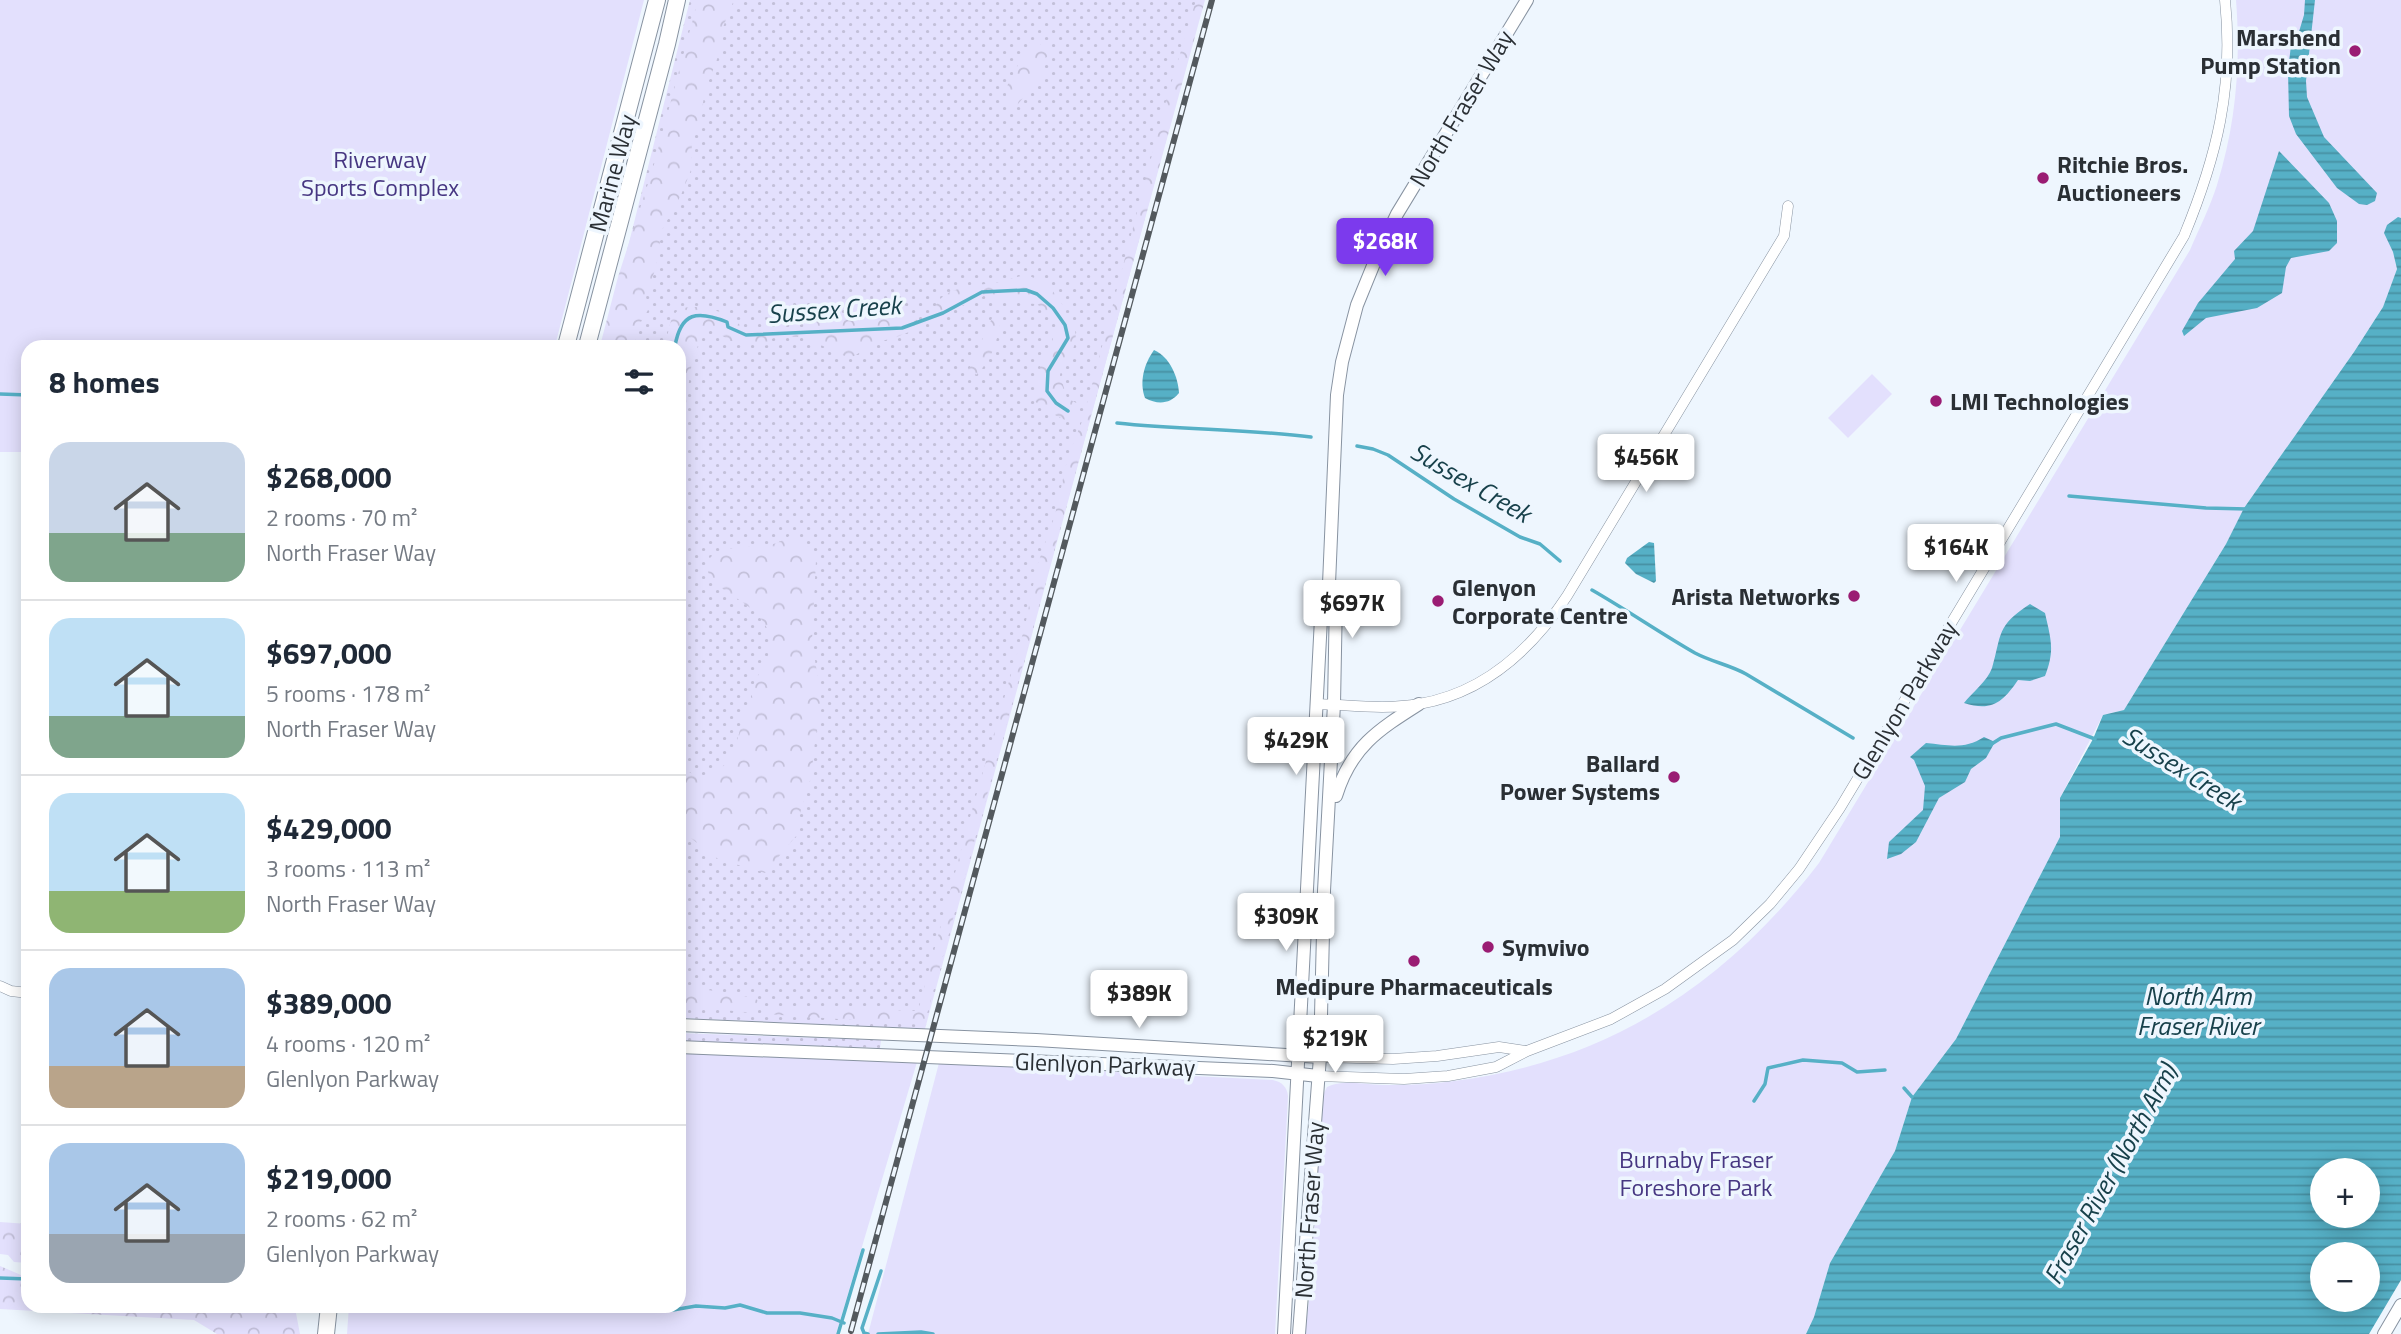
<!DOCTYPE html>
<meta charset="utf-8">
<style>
body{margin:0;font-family:"Titillium Web",sans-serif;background:#f2f2f3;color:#1f2937;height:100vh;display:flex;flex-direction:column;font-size:26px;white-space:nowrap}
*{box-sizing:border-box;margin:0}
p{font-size:23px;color:#747a83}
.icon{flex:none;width:38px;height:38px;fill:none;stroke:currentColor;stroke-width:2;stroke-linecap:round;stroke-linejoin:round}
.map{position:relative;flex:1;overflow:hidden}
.panel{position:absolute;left:21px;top:340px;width:665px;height:973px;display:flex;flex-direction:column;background:#fff;border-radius:21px;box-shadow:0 4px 18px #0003}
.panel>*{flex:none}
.fabs{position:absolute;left:2310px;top:1158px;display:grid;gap:14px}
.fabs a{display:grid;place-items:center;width:70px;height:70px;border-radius:50%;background:#fff;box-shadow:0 4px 18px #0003;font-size:35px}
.price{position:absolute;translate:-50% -60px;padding:0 16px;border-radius:7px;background:#fff;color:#222;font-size:23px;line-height:46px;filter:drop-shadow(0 2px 4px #0008)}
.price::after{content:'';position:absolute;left:50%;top:42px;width:21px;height:16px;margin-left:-10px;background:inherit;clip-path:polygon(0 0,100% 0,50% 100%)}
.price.selected{background:#7c3aed;color:#fff}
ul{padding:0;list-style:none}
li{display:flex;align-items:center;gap:21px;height:175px;padding:0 28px}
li+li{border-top:2px solid #e0e1e3}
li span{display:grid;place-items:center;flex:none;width:196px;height:140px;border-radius:21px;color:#555}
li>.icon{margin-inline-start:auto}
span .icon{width:84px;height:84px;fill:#fffc;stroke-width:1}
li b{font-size:30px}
h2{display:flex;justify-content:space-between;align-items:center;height:84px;padding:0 28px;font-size:30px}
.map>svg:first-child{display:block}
.grass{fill:url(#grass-dots)}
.forest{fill:url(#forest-crowns)}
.park{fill:#e3e0fd}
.water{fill:url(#water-rules);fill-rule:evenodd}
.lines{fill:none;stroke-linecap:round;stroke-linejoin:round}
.stream{stroke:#56b0c6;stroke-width:3.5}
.minor-casing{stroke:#8893a1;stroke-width:11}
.tertiary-casing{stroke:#8893a1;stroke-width:14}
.primary-casing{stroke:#8893a1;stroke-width:18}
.minor{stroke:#fff;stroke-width:10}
.tertiary{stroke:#fff;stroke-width:12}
.primary{stroke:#fff;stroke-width:16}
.rail-casing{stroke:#53595e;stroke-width:6}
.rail{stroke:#eef6fe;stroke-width:3.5;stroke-dasharray:10;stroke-linecap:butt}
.poi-dot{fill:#9a1c73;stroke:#eef6fe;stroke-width:2.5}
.labels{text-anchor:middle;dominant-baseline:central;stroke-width:7;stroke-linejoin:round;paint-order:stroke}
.poi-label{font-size:24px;font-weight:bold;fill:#2a2f34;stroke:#eef6fe;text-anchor:start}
.street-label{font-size:24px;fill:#2a2f34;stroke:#eef6fe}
.park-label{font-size:24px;fill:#473782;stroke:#eef6fe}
.water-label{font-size:26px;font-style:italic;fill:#18414b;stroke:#eef6fe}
</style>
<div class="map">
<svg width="2401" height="1334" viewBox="0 0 2401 1334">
<defs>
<pattern id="grass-dots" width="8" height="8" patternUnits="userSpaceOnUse" patternTransform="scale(1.75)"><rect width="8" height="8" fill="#e3e0fd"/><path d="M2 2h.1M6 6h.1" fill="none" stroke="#c3c0d9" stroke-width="1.8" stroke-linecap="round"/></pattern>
<pattern id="forest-crowns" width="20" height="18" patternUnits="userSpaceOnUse" patternTransform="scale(1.75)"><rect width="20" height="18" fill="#e3e0fd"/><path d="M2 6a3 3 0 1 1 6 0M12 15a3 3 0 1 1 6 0" fill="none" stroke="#c3c0d9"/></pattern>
<pattern id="water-rules" width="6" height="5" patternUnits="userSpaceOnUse" patternTransform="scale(1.75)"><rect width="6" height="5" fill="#56b0c6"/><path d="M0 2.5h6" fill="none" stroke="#4790a2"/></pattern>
</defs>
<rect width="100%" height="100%" fill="#eef6fe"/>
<g class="grass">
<polygon points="690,0 1204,0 925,1029 679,1018 679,346 603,346"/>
<polygon points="679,1033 881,1040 880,1048 679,1041"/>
</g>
<g class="forest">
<polygon points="698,0 734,0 721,32 723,43 704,94 702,116 692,140 691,170 681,195 662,230 655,270 646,296 648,310 638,327 634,346 600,346 618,277 653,168"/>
<polygon points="1196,0 1205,0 924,1025 767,1014 768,1006 918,1011 970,817 1025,626 1037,566 1055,515 1068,456 1081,424 1089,396 1166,101"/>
<polygon points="1031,40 1049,48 1049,54 1042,63 1045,73 1017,105 1012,106 1006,99 1007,86"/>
<path d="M1028 275 1049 286 1065 308 1054 319 1037 304 1004 302 986 295 951 311 945 319 928 321V315L933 314C938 286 973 286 994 283 1006 281 1016 276 1028 275Z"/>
<path d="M852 295C861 302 893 317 905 317 909 317 912 315 916 315L919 328 894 338 877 342 854 356 847 357 812 341C810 332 811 323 818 317 843 324 845 317 852 295Z"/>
<path d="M700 307 725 313 745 329 784 328 800 331 798 337 780 336 771 339 769 345C764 346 739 342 733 341 725 339 718 332 711 329L702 333 691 367 686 403 679 416V346H666C668 335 669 313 682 308 686 307 695 307 700 307Z"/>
<path d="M992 318 998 319 1000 323C997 343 991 361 976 375L974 371H968Z"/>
<path d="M1066 319H1070C1085 345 1067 352 1060 375L1067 398 1080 405 1075 425 1043 409 1034 400V392L1041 363 1051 345 1057 325Z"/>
<path d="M794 532 799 545 809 547 816 560 812 641 822 705 815 741 811 780 802 791 805 796 796 827 797 835 765 873 718 859 679 829V729C684 742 679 760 688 771 692 775 698 775 704 775 735 772 738 734 745 710L748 707 755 706C754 703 752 700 752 696 750 674 784 656 764 623 752 603 725 595 710 577 694 542 753 548 770 545 779 543 788 538 794 532Z"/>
<polygon points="679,985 755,998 760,1003 757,1014 679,1004"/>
<polygon points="0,1222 28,1224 28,1263 14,1262 8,1255 0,1254"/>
<polygon points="0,1266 28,1278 28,1306 263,1306 295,1308 300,1334 217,1334 194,1320 0,1309"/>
</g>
<g class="park">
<polygon points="0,0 644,0 555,346 28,346 28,452 0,452"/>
<path d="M2236 0H2401V224L2385 233 2393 252 2397 269 2383 307 2354 352 2244 508 2226 544 2124 710 2103 715 2060 798V837L1956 1039 1912 1097 1895 1151 1830 1263 1814 1317 1806 1334H1305L1311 1285 1322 1097 1327 1087C1344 1078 1372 1086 1390 1085 1412 1085 1433 1084 1454 1081 1608 1062 1726 984 1819 863L2190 250C2199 229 2210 207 2217 185 2236 124 2241 63 2236 0Z"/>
<polygon points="1872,374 1892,394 1848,438 1828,418"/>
<polygon points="679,1053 917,1062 836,1334 347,1334 349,1306 679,1306"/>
<path d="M939 1063 1273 1080C1282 1082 1287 1087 1288 1096L1275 1334H868Z"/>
</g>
<g class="water">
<polygon points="2305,0 2315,0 2306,81 2307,97 2324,137 2377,193 2375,201 2367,205 2359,204 2337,188 2296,134 2289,116 2288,71 2291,45 2298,35 2304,15"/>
<polygon points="2279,151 2329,203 2337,221 2337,243 2329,251 2291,258 2286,267 2282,293 2257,308 2206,318 2184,336 2182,331 2198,303 2235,259 2234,251 2253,231"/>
<path d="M2398 217 2401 218V1280L2369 1334H1806L1814 1317 1830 1263 1895 1151 1912 1097 1956 1039 2060 837V798L2093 739 2103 715 2124 710 2226 544 2244 508 2354 352 2383 307 2397 269 2393 252 2384 233 2387 225ZM2322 1171H2368V1216H2322ZM2322 1255H2368V1300H2322Z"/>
<path d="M1154 350C1170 357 1178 377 1179 393 1170 404 1158 405 1145 398 1139 382 1144 364 1154 350Z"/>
<polygon points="1649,542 1654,543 1656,581 1654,583 1636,574 1625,563 1627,558"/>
<path d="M2030 604 2045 613C2051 640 2055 650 2045 676L2030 681 2018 680C2003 702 1992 712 1964 703 1972 693 1988 680 1992 668 2002 634 1996 626 2030 604Z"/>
<path d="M1984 737 1995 742 1986 758 1971 769 1965 782 1939 798 1916 842 1901 854 1887 859 1889 842 1923 810 1925 786 1914 760 1910 757 1926 743C1948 745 1964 750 1984 737Z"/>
</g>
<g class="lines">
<g class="stream">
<path d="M675 346C681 312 697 310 727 322L728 327 746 335 902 328 943 313 982 292 1026 290 1037 294 1053 308 1065 325 1068 338 1048 371 1047 391 1056 403 1068 411"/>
<polyline points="0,394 28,395"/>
<path d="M1117 423C1182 430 1247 429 1311 437"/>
<polyline points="1357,446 1373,449 1388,455 1454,499 1520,537 1540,544 1560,561"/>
<polyline points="2069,496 2206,508 2247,509"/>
<path d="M1592 590C1627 610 1660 633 1695 653 1712 662 1730 665 1746 674L1853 738"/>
<polyline points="1990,745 2001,738 2056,724 2095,739"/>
<polyline points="1904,1088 1912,1097"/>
<polyline points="1754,1101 1765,1084 1768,1068 1803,1060 1842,1063 1857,1072 1885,1070"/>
<polyline points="0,1278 28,1279"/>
<polyline points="560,1306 569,1307 573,1306"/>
<polyline points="656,1306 673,1310 696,1306 725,1308 740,1305 767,1313 800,1313 832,1318 844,1323"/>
<polyline points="838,1334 863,1250"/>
<polyline points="868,1334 864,1333 862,1328 881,1271"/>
<polyline points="878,1334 921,1332 933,1334"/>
</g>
<g class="minor-casing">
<g id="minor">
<path d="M1316 704C1350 705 1386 710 1419 704 1484 693 1532 649 1567 596L1784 236 1788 206"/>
<polyline points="0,986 11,991 28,993"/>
<polyline points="1320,1057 1393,1059 1437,1056 1499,1047 1526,1051"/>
<path d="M1318 1076 1404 1079 1448 1076 1496 1067 1527 1051 1611 1019 1665 989 1733 940 1770 904 1799 869 1840 808 2184 236C2217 156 2234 87 2225 0"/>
</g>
</g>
<g class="tertiary-casing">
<g id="tertiary">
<path d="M1336 796C1351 747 1378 730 1419 704"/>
<polyline points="679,1025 1036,1040 1320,1057"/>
<polyline points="679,1047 1273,1071 1318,1076"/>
<polyline points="1284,1334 1322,599 1329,584 1337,395 1342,362 1357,305 1377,256 1397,214 1527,0"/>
<polyline points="1299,1334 1320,1057 1324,891 1334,704 1336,598 1329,584"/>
<polyline points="2384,1334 2401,1305"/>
</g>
</g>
<g class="primary-casing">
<g id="primary">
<polyline points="566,346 657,0"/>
<polyline points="587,346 667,44 677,0"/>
<polyline points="326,1334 329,1306"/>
</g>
</g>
<use href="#minor" class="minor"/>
<use href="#tertiary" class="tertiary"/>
<use href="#primary" class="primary"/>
<g class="rail-casing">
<polyline id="rail" points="851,1331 1212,0"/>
</g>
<use href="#rail" class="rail"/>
</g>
<g class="poi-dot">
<circle cx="2355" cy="51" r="7"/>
<circle cx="2043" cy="178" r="7"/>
<circle cx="1936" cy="401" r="7"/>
<circle cx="1854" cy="596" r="7"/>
<circle cx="1438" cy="601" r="7"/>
<circle cx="1674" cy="777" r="7"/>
<circle cx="1488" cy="947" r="7"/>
<circle cx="1414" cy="961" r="7"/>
</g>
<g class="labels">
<g class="poi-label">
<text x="2341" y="37" text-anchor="end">Marshend<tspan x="2341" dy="28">Pump Station</tspan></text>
<text x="2057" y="164">Ritchie Bros.<tspan x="2057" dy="28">Auctioneers</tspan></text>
<text x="1950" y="401">LMI Technologies</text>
<text x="1452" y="587">Glenyon<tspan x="1452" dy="28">Corporate Centre</tspan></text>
<text x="1840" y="596" text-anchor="end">Arista Networks</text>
<text x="1660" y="763" text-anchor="end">Ballard<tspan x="1660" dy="28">Power Systems</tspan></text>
<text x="1502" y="947">Symvivo</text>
<text x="1414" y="986" text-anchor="middle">Medipure Pharmaceuticals</text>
</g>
<g class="street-label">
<text transform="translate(1461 108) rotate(-59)">North Fraser Way</text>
<text transform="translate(612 173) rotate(-75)">Marine Way</text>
<text transform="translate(1904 700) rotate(-59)">Glenlyon Parkway</text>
<text transform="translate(1105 1064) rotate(2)">Glenlyon Parkway</text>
<text transform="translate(1309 1210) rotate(-86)">North Fraser Way</text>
</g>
<g class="park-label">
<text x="380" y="159">Riverway<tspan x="380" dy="28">Sports Complex</tspan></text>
<text x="1696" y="1159">Burnaby Fraser<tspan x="1696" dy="28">Foreshore Park</tspan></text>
</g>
<g class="water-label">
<text transform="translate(834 309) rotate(-4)">Sussex Creek</text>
<text transform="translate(1471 482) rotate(30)">Sussex Creek</text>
<text transform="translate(2182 768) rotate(32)">Sussex Creek</text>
<text x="2198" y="995">North Arm<tspan x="2198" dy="30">Fraser River</tspan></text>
<text transform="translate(2110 1174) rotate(-61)">Fraser River (North Arm)</text>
</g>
</g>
</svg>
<div class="fabs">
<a>+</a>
<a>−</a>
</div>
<b class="price selected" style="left:1385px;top:278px">$268K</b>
<b class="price" style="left:1646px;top:494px">$456K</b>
<b class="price" style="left:1956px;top:584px">$164K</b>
<b class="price" style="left:1352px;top:640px">$697K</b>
<b class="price" style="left:1296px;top:777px">$429K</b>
<b class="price" style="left:1286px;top:953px">$309K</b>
<b class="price" style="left:1139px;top:1030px">$389K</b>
<b class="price" style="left:1335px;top:1075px">$219K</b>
<section class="panel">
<h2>8 homes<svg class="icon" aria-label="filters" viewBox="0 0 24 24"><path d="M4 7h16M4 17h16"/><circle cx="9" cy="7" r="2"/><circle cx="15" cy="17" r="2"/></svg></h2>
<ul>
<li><span style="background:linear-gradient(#c9d6e8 65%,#7fa58c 0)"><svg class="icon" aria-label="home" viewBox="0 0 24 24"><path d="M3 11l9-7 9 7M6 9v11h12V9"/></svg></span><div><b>$268,000</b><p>2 rooms · 70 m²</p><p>North Fraser Way</p></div></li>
<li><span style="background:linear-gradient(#bfe0f5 70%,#7fa58c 0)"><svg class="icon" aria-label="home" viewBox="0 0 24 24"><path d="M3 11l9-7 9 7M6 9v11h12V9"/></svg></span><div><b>$697,000</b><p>5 rooms · 178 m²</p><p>North Fraser Way</p></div></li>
<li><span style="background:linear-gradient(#bfe0f5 70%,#8fb573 0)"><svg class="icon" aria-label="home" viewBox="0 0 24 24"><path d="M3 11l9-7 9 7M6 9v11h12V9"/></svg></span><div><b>$429,000</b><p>3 rooms · 113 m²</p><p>North Fraser Way</p></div></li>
<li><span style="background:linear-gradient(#a9c7e8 70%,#b9a48a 0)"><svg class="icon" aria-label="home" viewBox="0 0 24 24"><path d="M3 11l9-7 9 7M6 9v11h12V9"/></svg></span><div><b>$389,000</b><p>4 rooms · 120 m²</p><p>Glenlyon Parkway</p></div></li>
<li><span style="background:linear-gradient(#a9c7e8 65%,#9aa5b1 0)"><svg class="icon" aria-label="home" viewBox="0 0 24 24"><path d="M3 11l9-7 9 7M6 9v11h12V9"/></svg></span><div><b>$219,000</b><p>2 rooms · 62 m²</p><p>Glenlyon Parkway</p></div></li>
</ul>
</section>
</div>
